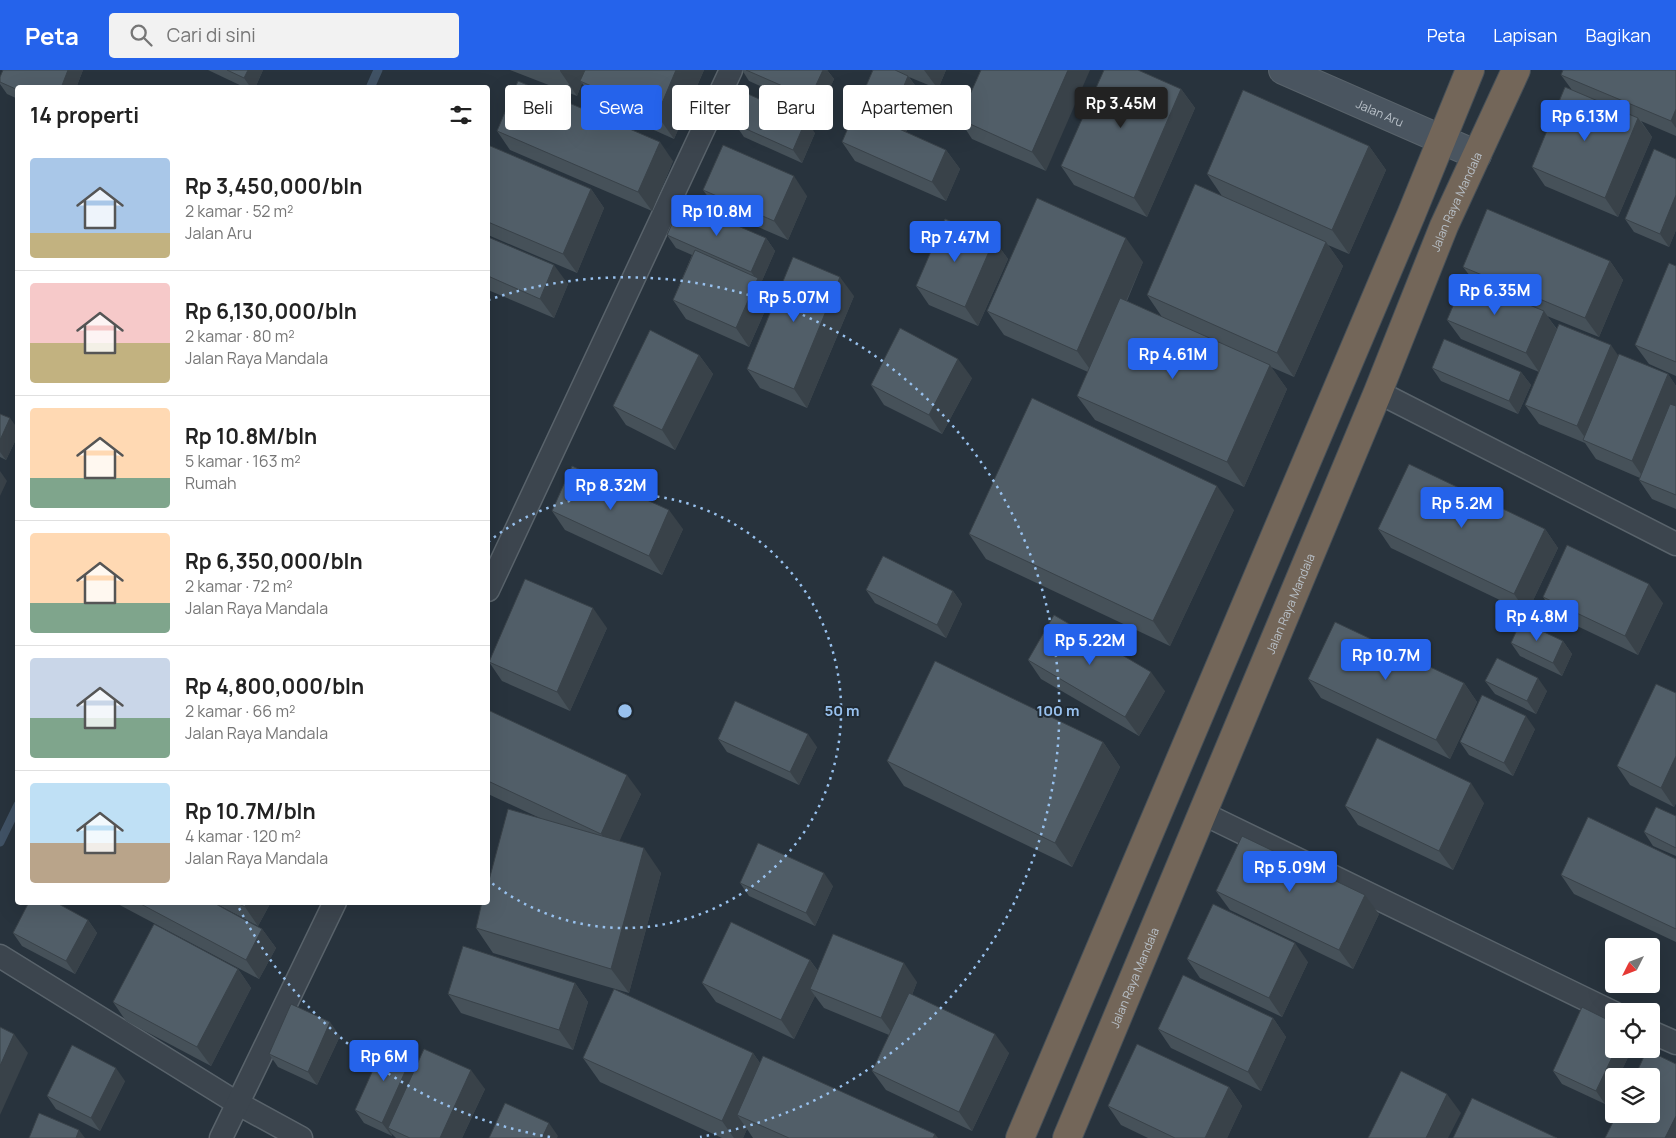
<!DOCTYPE html>
<html lang="id">
<meta charset="utf-8">
<style>
body{margin:0;font-family:Manrope,sans-serif;background:#f2f2f2;color:#222;height:100vh;display:flex;flex-direction:column;font-size:19px;white-space:nowrap}
*{box-sizing:border-box;margin:0}
p{font-size:16px;color:#767676}
.icon{flex:none;width:28px;height:28px;fill:none;stroke:currentColor;stroke-width:2;stroke-linecap:round;stroke-linejoin:round}
.map{position:relative;flex:1;overflow:hidden}
.side{position:absolute;left:15px;top:15px;width:475px;height:820px;display:flex;flex-direction:column;background:#fff;border-radius:5px;box-shadow:0 5px 20px #0002}
.side>*{flex:none}
.guide{position:absolute;left:505px;top:15px;width:475px;height:45px;display:flex;gap:10px}
.needle{width:32px;rotate:228deg}
.buttons{position:absolute;left:1605px;top:868px;display:grid;gap:10px}
.buttons a{display:grid;place-items:center;width:55px;height:55px;border-radius:5px;background:#fff;box-shadow:0 5px 20px #0002;font-size:25px}
.price{position:absolute;translate:-50% -42px;padding:0 11px;border-radius:5px;background:#2563eb;color:#fff;font-size:16px;line-height:32px;filter:drop-shadow(0 1px 2px #0008)}
.price::after{content:'';position:absolute;left:50%;top:30px;width:15px;height:11px;margin-left:-8px;background:inherit;clip-path:polygon(0 0,100% 0,50% 100%)}
.price.selected{background:#222;color:#fff}
ul{padding:0;list-style:none}
li{display:flex;align-items:center;gap:15px;height:125px;padding:0 15px}
li+li{border-top:1px solid #e0e0e0}
li span{display:grid;place-items:center;flex:none;width:140px;height:100px;border-radius:5px;color:#555}
li>.icon{margin-inline-start:auto}
span .icon{width:60px;height:60px;fill:#fffc;stroke-width:1}
li b{font-size:21px}
h2{display:flex;justify-content:space-between;align-items:center;height:60px;padding:0 15px;font-size:21px}
.tag{padding:0 18px;border-radius:5px;background:#fff;box-shadow:0 5px 20px #0002;font-size:18px;line-height:45px}
.tag.selected{background:#2563eb;color:#fff}
header{display:flex;align-items:center;gap:30px;box-sizing:border-box;height:70px;padding:0 25px;background:#2563eb;color:#fff}
header strong{font-size:24px}
nav{display:flex;gap:28px;margin-inline-start:auto;font-size:18px}
.search{width:350px;height:45px;background:#f2f2f2;display:flex;align-items:center;gap:12px;box-sizing:border-box;padding:0 18px;border-radius:5px;color:#767676;font-size:19px}
.map>svg:first-child{display:block}
.lines{fill:none;stroke-linecap:round;stroke-linejoin:round}
.stream{stroke:#405265;stroke-width:9}
.street-casing{stroke:#59636b;stroke-width:25}
.secondary-casing{stroke:#59636b;stroke-width:30}
.highway-casing{stroke:#465058;stroke-width:30}
.street{stroke:#3c454e;stroke-width:22}
.secondary{stroke:#4a5560;stroke-width:28}
.highway{stroke:#736659;stroke-width:28}
.wall{fill:#465159}
.shaded-wall{fill:#394249}
.building{fill:#515e68;stroke:#394249}
.ring{fill:none;stroke:#98c1ee;stroke-width:2.5;stroke-dasharray:2.5 5}
.labels{text-anchor:middle;dominant-baseline:central;stroke-width:4;stroke-linejoin:round;paint-order:stroke}
.street-label{font-size:12px;fill:#b8c0c8;stroke:#202a33}
.centre{fill:#98c1ee;stroke:#202a33;stroke-width:2.5}
.ring-label{font-size:15px;text-anchor:middle;font-weight:bold;fill:#98c1ee;stroke:#202a33;stroke-width:4;stroke-linejoin:round;paint-order:stroke}
</style>
<header>
<strong>Peta</strong>
<div class="search"><svg class="icon" aria-label="search" viewBox="0 0 24 24"><circle cx="10" cy="10" r="6"/><path d="M15 15l6 6"/></svg>Cari di sini</div>
<nav><a>Peta</a><a>Lapisan</a><a>Bagikan</a></nav>
</header>
<div class="map">
<svg width="1676" height="1068" viewBox="0 0 1676 1068">
<rect width="100%" height="100%" fill="#28333d"/>
<g class="lines">
<g class="stream">
<polyline points="370,18 378,0"/>
<polyline points="0,772 18,735"/>
</g>
<g class="street-casing">
<g id="street">
<polyline points="1378,322 1676,474"/>
<polyline points="488,520 731,0"/>
<polyline points="1202,743 1614,943"/>
<polyline points="0,886 237,1033 301,1068"/>
<polyline points="1651,962 1676,973"/>
<polyline points="221,1068 335,832"/>
</g>
</g>
<g class="secondary-casing">
<g id="secondary">
<path id="s1" d="M1283 0 1477 85"/>
</g>
</g>
<g class="highway-casing">
<g id="highway">
<polyline points="1020,1068 1411,145 1470,0"/>
<path id="s2" d="M1067 1068 1378 322 1444 156 1516 0"/>
</g>
</g>
<use href="#street" class="street"/>
<use href="#secondary" class="secondary"/>
<use href="#highway" class="highway"/>
</g>
<g class="wall">
<polygon points="83,0 76,18 18,18 18,29 7,24 0,14 0,7"/>
<polygon points="208,0 263,0 255,18 246,18"/>
<polygon points="510,0 704,0 674,69 598,35 582,13 577,26"/>
<polygon points="742,0 827,0 834,9 819,42 749,11"/>
<polygon points="873,0 946,0 938,19 909,7 922,25 906,62 946,80 960,99 946,131 855,91 842,72"/>
<polygon points="981,0 1046,101 972,69 959,49"/>
<polygon points="1676,0 1676,66 1641,51 1652,67 1618,147 1545,116 1532,97 1572,20 1561,5"/>
<polygon points="1181,19 1195,38 1147,147 1074,115 1061,96"/>
<polygon points="735,54 815,63 802,93 744,67"/>
<polygon points="497,61 673,91 652,141 510,80"/>
<polygon points="488,75 591,119 604,138 577,203 488,165"/>
<polygon points="1369,76 1386,100 1349,184 1328,175 1343,196 1294,307 1271,297 1287,319 1244,417 1095,350 1077,326 1088,302 1004,265 987,241 1143,192 1127,231 1162,247 1147,225 1222,126 1207,104"/>
<polygon points="1676,89 1676,160 1669,177 1634,162 1625,149"/>
<polygon points="703,120 807,126 788,170 717,139"/>
<polygon points="667,165 766,168 775,181 761,213 771,227 749,277 686,249 673,230 692,185 676,178"/>
<polygon points="488,167 568,214 554,248 488,220"/>
<polygon points="994,170 1008,189 978,256 929,235 916,216"/>
<polygon points="1610,191 1623,210 1599,267 1547,246 1557,259 1618,286 1668,304 1676,316 1676,439 1652,429 1639,410 1640,408 1596,389 1585,373 1539,354 1525,335 1539,302 1461,269 1447,250 1474,211 1463,197"/>
<polygon points="1676,196 1676,306 1649,294 1635,275"/>
<polygon points="854,226 807,338 760,318 747,299"/>
<polygon points="699,285 713,304 675,380 626,355 613,336"/>
<polygon points="1432,298 1521,302 1531,315 1518,344 1441,311"/>
<polygon points="972,308 942,364 884,335 871,315"/>
<polygon points="0,344 18,359 18,365 6,390 0,387"/>
<polygon points="1234,440 1170,576 986,489 969,464"/>
<polygon points="552,441 683,459 662,505 565,460"/>
<polygon points="1378,459 1545,459 1558,478 1527,543 1391,478"/>
<polygon points="866,520 953,521 962,534 946,568 875,533"/>
<polygon points="1543,527 1663,533 1638,585 1556,546"/>
<polygon points="607,558 570,641 502,611 489,592"/>
<polygon points="1563,571 1572,584 1562,606 1520,586 1511,573"/>
<polygon points="1028,590 1165,621 1139,666 1041,609"/>
<polygon points="1308,609 1464,613 1477,632 1450,689 1321,628"/>
<polygon points="1485,611 1547,621 1536,644 1495,624"/>
<polygon points="1676,623 1676,733 1674,737 1630,715 1617,696"/>
<polygon points="488,640 641,724 619,771 661,803 629,923 493,883 476,858 542,749 488,724"/>
<polygon points="1535,659 1513,706 1469,685 1460,672"/>
<polygon points="718,669 817,677 799,715 727,682"/>
<polygon points="1103,672 1120,697 1072,797 904,716 887,691"/>
<polygon points="1484,733 1453,800 1358,755 1345,736"/>
<polygon points="1676,746 1676,786 1653,776 1644,762"/>
<polygon points="1676,789 1676,872 1574,824 1561,805"/>
<polygon points="740,813 833,816 815,856 749,826"/>
<polygon points="1216,821 1379,844 1353,899 1230,840"/>
<polygon points="114,832 212,832 262,859 276,878 259,909"/>
<polygon points="213,832 271,832 258,856"/>
<polygon points="88,850 97,863 75,904 22,876 13,863"/>
<polygon points="1187,889 1308,892 1282,947 1200,908"/>
<polygon points="810,890 818,901 917,912 912,925 1009,983 972,1061 886,1020 872,1001 889,965 824,938 815,926 794,969 716,932 702,913"/>
<polygon points="238,899 251,918 211,996 126,951 113,932"/>
<polygon points="575,913 588,932 573,980 461,943 448,924"/>
<polygon points="1273,948 1286,967 1261,1021 1171,978 1158,959"/>
<polygon points="340,966 317,1015 278,997 269,984"/>
<polygon points="1614,979 1632,979 1619,1006 1614,1006 1614,1017 1605,1034 1562,1014 1553,1001"/>
<polygon points="753,983 760,993 938,1068 753,1068 747,1059 743,1068 722,1068 600,1012 583,988"/>
<polygon points="419,991 485,1019 462,1068 396,1068 392,1064 392,1066 364,1053 355,1040"/>
<polygon points="125,1011 100,1061 56,1039 47,1026"/>
<polygon points="1229,1017 1242,1036 1227,1068 1148,1068 1121,1055 1108,1036"/>
</g>
<g class="shaded-wall">
<polygon points="68,0 83,0 76,18 61,18"/>
<polygon points="248,0 263,0 255,18 251,18 244,8"/>
<polygon points="560,0 587,0 580,11 582,13 577,26 560,1"/>
<polygon points="676,0 704,0 674,69 657,45"/>
<polygon points="823,0 827,0 834,9 819,42 810,28"/>
<polygon points="924,0 946,0 938,19"/>
<polygon points="1068,0 1090,0 1046,101 1032,82"/>
<polygon points="908,6 922,25 901,73 888,54"/>
<polygon points="1181,19 1195,38 1147,147 1134,128"/>
<polygon points="1676,39 1676,58 1671,51"/>
<polygon points="1638,48 1652,67 1618,147 1605,128"/>
<polygon points="806,50 815,63 802,93 793,80"/>
<polygon points="660,72 673,91 652,141 638,122"/>
<polygon points="1369,76 1386,100 1349,184 1332,160"/>
<polygon points="946,80 960,99 946,131 932,112"/>
<polygon points="794,106 807,126 788,170 774,151"/>
<polygon points="591,119 604,138 577,203 563,184"/>
<polygon points="1676,125 1676,160 1669,177 1660,164"/>
<polygon points="766,168 775,181 761,213 771,227 749,277 736,258 757,210 751,202"/>
<polygon points="1126,168 1143,192 1094,305 1077,281"/>
<polygon points="994,170 1008,189 978,256 965,237"/>
<polygon points="1326,172 1343,196 1294,307 1277,283"/>
<polygon points="1610,191 1623,210 1599,267 1585,248"/>
<polygon points="554,195 568,214 554,248 540,229"/>
<polygon points="840,207 854,226 807,338 794,319"/>
<polygon points="1544,241 1557,260 1539,302 1526,283"/>
<polygon points="1611,275 1624,294 1588,372 1577,356"/>
<polygon points="699,285 713,304 675,380 662,360"/>
<polygon points="958,289 972,308 942,364 929,345"/>
<polygon points="1270,295 1287,319 1244,417 1227,392"/>
<polygon points="1521,302 1531,315 1518,344 1509,331"/>
<polygon points="1668,304 1676,316 1676,336 1645,410 1632,391"/>
<polygon points="10,348 18,359 18,365 6,390 0,382 0,370"/>
<polygon points="0,401 7,411 0,426"/>
<polygon points="1217,416 1234,440 1170,576 1153,551"/>
<polygon points="669,440 683,459 662,505 649,486"/>
<polygon points="1545,459 1558,478 1527,543 1514,524"/>
<polygon points="1649,514 1663,533 1638,585 1625,566"/>
<polygon points="953,521 962,534 946,568 937,555"/>
<polygon points="593,538 607,558 570,641 557,622"/>
<polygon points="1563,571 1572,584 1562,606 1553,593"/>
<polygon points="1151,602 1165,621 1139,666 1125,647"/>
<polygon points="1538,608 1547,621 1536,644 1527,631"/>
<polygon points="1464,613 1477,632 1450,689 1436,670"/>
<polygon points="1526,646 1535,659 1513,706 1504,693"/>
<polygon points="808,664 817,677 799,715 790,702"/>
<polygon points="1103,672 1120,697 1072,797 1055,773"/>
<polygon points="1676,686 1676,733 1674,737 1661,718"/>
<polygon points="627,705 641,724 614,783 601,764"/>
<polygon points="1471,713 1484,733 1453,800 1439,781"/>
<polygon points="644,778 661,803 629,923 611,899"/>
<polygon points="824,803 833,816 815,856 806,843"/>
<polygon points="1365,825 1379,844 1353,899 1339,880"/>
<polygon points="247,832 271,832 258,856 245,837"/>
<polygon points="88,850 97,863 75,904 66,891"/>
<polygon points="262,859 276,878 259,909 246,890"/>
<polygon points="1295,873 1308,892 1282,947 1269,928"/>
<polygon points="810,890 823,909 810,919 815,926 794,969 781,950"/>
<polygon points="904,893 917,912 895,967 881,948"/>
<polygon points="238,899 251,918 211,996 197,977"/>
<polygon points="575,913 588,932 573,980 559,960"/>
<polygon points="1273,948 1286,967 1261,1021 1248,1002"/>
<polygon points="330,952 340,966 317,1015 308,1002"/>
<polygon points="14,964 28,983 0,1045 0,996"/>
<polygon points="995,964 1009,983 972,1061 959,1042"/>
<polygon points="1616,979 1632,979 1619,1006 1614,1006 1614,1017 1605,1034 1596,1021"/>
<polygon points="753,983 770,1008 737,1045 747,1059 743,1068 734,1068 722,1051"/>
<polygon points="413,984 422,997 388,1058 392,1064 392,1066 382,1053"/>
<polygon points="116,998 125,1011 100,1061 91,1048"/>
<polygon points="471,1000 485,1019 462,1068 440,1068"/>
<polygon points="1229,1017 1242,1036 1227,1068 1205,1068"/>
<polygon points="1447,1024 1461,1043 1448,1068 1426,1068"/>
<polygon points="1676,1046 1676,1068 1665,1068"/>
<polygon points="549,1053 558,1066 557,1068 542,1068"/>
<polygon points="79,1060 85,1068 76,1068"/>
<polygon points="935,1064 938,1068 933,1068"/>
</g>
<g class="building">
<polygon points="3,0 68,0 61,18 18,18 18,20 0,12 0,7"/>
<polygon points="227,0 248,0 244,8"/>
<polygon points="585,0 676,0 657,45 580,11"/>
<polygon points="746,0 823,0 810,28"/>
<polygon points="873,0 895,0 908,6 888,54 946,80 932,112 842,72"/>
<polygon points="981,0 1068,0 1032,82 959,49"/>
<polygon points="1104,0 1138,0 1181,19 1134,128 1061,96"/>
<polygon points="1563,0 1676,0 1676,39 1671,51 1561,5"/>
<polygon points="518,11 660,72 638,122 497,61"/>
<polygon points="1565,17 1638,48 1605,128 1532,97"/>
<polygon points="1243,20 1369,76 1332,160 1207,104"/>
<polygon points="748,24 806,50 793,80 735,54"/>
<polygon points="488,75 591,119 563,184 488,152"/>
<polygon points="723,75 794,106 774,151 703,120"/>
<polygon points="1654,79 1676,89 1676,125 1660,164 1625,149"/>
<polygon points="1195,114 1326,172 1277,283 1147,225"/>
<polygon points="1037,128 1126,168 1077,281 987,241"/>
<polygon points="682,132 766,168 751,202 667,165"/>
<polygon points="1487,139 1610,191 1585,248 1463,197"/>
<polygon points="945,149 994,170 965,237 916,216"/>
<polygon points="488,167 554,195 540,229 488,206"/>
<polygon points="695,180 758,208 736,258 673,230"/>
<polygon points="793,187 840,207 794,319 747,299"/>
<polygon points="1669,193 1676,196 1676,292 1635,275"/>
<polygon points="1465,208 1544,241 1526,283 1447,250"/>
<polygon points="1120,228 1270,295 1227,392 1077,326"/>
<polygon points="1559,254 1611,275 1577,356 1525,335"/>
<polygon points="900,258 958,289 929,345 871,315"/>
<polygon points="650,260 699,285 662,360 613,336"/>
<polygon points="1444,269 1521,302 1509,331 1432,298"/>
<polygon points="1619,284 1668,304 1632,391 1583,370"/>
<polygon points="1032,328 1217,416 1153,551 969,464"/>
<polygon points="1670,334 1676,336 1676,425 1639,410"/>
<polygon points="0,344 10,348 0,370"/>
<polygon points="1409,394 1545,459 1514,524 1378,459"/>
<polygon points="572,396 669,440 649,486 552,441"/>
<polygon points="1567,475 1649,514 1625,566 1543,527"/>
<polygon points="883,486 953,521 937,555 866,520"/>
<polygon points="525,509 593,538 557,622 489,592"/>
<polygon points="1054,545 1151,602 1125,647 1028,590"/>
<polygon points="1521,551 1563,571 1553,593 1511,573"/>
<polygon points="1335,552 1464,613 1436,670 1308,609"/>
<polygon points="1497,588 1538,608 1527,631 1485,611"/>
<polygon points="935,591 1103,672 1055,773 887,691"/>
<polygon points="1656,614 1676,623 1676,686 1661,718 1617,696"/>
<polygon points="1482,625 1526,646 1504,693 1460,672"/>
<polygon points="735,631 808,664 790,702 718,669"/>
<polygon points="488,640 627,705 601,764 488,711"/>
<polygon points="1377,668 1471,713 1439,781 1345,736"/>
<polygon points="1656,737 1676,746 1676,778 1644,762"/>
<polygon points="508,739 644,778 611,899 476,858 482,832 488,832 488,814"/>
<polygon points="1588,747 1676,789 1676,859 1561,805"/>
<polygon points="1242,766 1365,825 1339,880 1216,821"/>
<polygon points="758,773 824,803 806,843 740,813"/>
<polygon points="29,832 55,832 88,850 66,891 13,863"/>
<polygon points="137,832 212,832 262,859 246,890"/>
<polygon points="235,832 247,832 245,837"/>
<polygon points="1213,834 1295,873 1269,928 1187,889"/>
<polygon points="731,852 810,890 781,950 702,913"/>
<polygon points="154,854 238,899 197,977 113,932"/>
<polygon points="833,864 904,893 881,948 810,919"/>
<polygon points="463,876 575,913 559,960 448,924"/>
<polygon points="1183,905 1273,948 1248,1002 1158,959"/>
<polygon points="614,919 753,983 722,1051 583,988"/>
<polygon points="909,923 995,964 959,1042 872,1001"/>
<polygon points="291,934 330,952 308,1002 269,984"/>
<polygon points="1582,937 1614,953 1614,979 1616,979 1596,1021 1553,1001"/>
<polygon points="0,957 14,964 0,996"/>
<polygon points="386,971 413,984 382,1053 355,1040"/>
<polygon points="1137,974 1229,1017 1205,1068 1175,1068 1108,1036"/>
<polygon points="72,975 116,998 91,1048 47,1026"/>
<polygon points="424,979 471,1000 440,1068 410,1068 388,1058"/>
<polygon points="1647,980 1676,994 1676,1046 1665,1068 1605,1068 1617,1044 1651,1044 1651,1006 1635,1006"/>
<polygon points="763,986 935,1064 933,1068 789,1068 737,1045"/>
<polygon points="1401,1001 1447,1024 1426,1068 1368,1068"/>
<polygon points="1472,1028 1557,1068 1453,1068"/>
<polygon points="505,1033 549,1053 542,1068 489,1068"/>
<polygon points="39,1043 79,1060 76,1068 29,1068"/>
</g>
<g class="ring">
<path d="M488 472A217 217 0 1 1 488 810"/>
<path d="M550 1067A433 433 0 0 1 237 834M488 230A433 433 0 1 1 700 1067"/>
</g>
<g class="labels">
<g class="street-label">
<text stroke="none"><textPath href="#s1" startOffset="106">Jalan Aru</textPath></text>
<text stroke="none"><textPath href="#s2" startOffset="1014">Jalan Raya Mandala</textPath></text>
<text stroke="none"><textPath href="#s2" startOffset="579">Jalan Raya Mandala</textPath></text>
<text stroke="none"><textPath href="#s2" startOffset="174">Jalan Raya Mandala</textPath></text>
</g>
</g>
<circle cx="625" cy="641" r="8" class="centre"/>
<g class="ring-label">
<text x="842" y="646">50 m</text>
<text x="1058" y="646">100 m</text>
</g>
</svg>
<div class="buttons">
<a><svg class="needle" viewBox="-14 -14 28 28"><path d="M0-13l5 13h-10z" fill="#e53935"/><path d="M0 13l5-13h-10z" fill="#767676"/></svg></a>
<a><svg class="icon" aria-label="locate" viewBox="0 0 24 24"><circle cx="12" cy="12" r="6"/><path d="M12 2v4M12 18v4M2 12h4M18 12h4"/></svg></a>
<a><svg class="icon" aria-label="layers" viewBox="0 0 24 24"><path d="M12 4l9 5-9 5-9-5zM3 14l9 5 9-5"/></svg></a>
</div>
<b class="price selected" style="left:1121px;top:59px">Rp 3.45M</b>
<b class="price" style="left:1585px;top:72px">Rp 6.13M</b>
<b class="price" style="left:717px;top:167px">Rp 10.8M</b>
<b class="price" style="left:955px;top:193px">Rp 7.47M</b>
<b class="price" style="left:1495px;top:246px">Rp 6.35M</b>
<b class="price" style="left:794px;top:253px">Rp 5.07M</b>
<b class="price" style="left:1173px;top:310px">Rp 4.61M</b>
<b class="price" style="left:611px;top:441px">Rp 8.32M</b>
<b class="price" style="left:1462px;top:459px">Rp 5.2M</b>
<b class="price" style="left:1537px;top:572px">Rp 4.8M</b>
<b class="price" style="left:1090px;top:596px">Rp 5.22M</b>
<b class="price" style="left:1386px;top:611px">Rp 10.7M</b>
<b class="price" style="left:1290px;top:823px">Rp 5.09M</b>
<b class="price" style="left:384px;top:1012px">Rp 6M</b>
<div class="guide">
<a class="tag">Beli</a>
<a class="tag selected">Sewa</a>
<a class="tag">Filter</a>
<a class="tag">Baru</a>
<a class="tag">Apartemen</a>
</div>
<section class="side">
<h2>14 properti<svg class="icon" aria-label="filters" viewBox="0 0 24 24"><path d="M4 7h16M4 17h16"/><circle cx="9" cy="7" r="2"/><circle cx="15" cy="17" r="2"/></svg></h2>
<ul>
<li><span style="background:linear-gradient(#a9c7e8 75%,#c2b280 0)"><svg class="icon" aria-label="home" viewBox="0 0 24 24"><path d="M3 11l9-7 9 7M6 9v11h12V9"/></svg></span><div><b>Rp 3,450,000/bln</b><p>2 kamar · 52 m²</p><p>Jalan Aru</p></div></li>
<li><span style="background:linear-gradient(#f6c9c9 60%,#c2b280 0)"><svg class="icon" aria-label="home" viewBox="0 0 24 24"><path d="M3 11l9-7 9 7M6 9v11h12V9"/></svg></span><div><b>Rp 6,130,000/bln</b><p>2 kamar · 80 m²</p><p>Jalan Raya Mandala</p></div></li>
<li><span style="background:linear-gradient(#ffd9b3 70%,#7fa58c 0)"><svg class="icon" aria-label="home" viewBox="0 0 24 24"><path d="M3 11l9-7 9 7M6 9v11h12V9"/></svg></span><div><b>Rp 10.8M/bln</b><p>5 kamar · 163 m²</p><p>Rumah</p></div></li>
<li><span style="background:linear-gradient(#ffd9b3 70%,#7fa58c 0)"><svg class="icon" aria-label="home" viewBox="0 0 24 24"><path d="M3 11l9-7 9 7M6 9v11h12V9"/></svg></span><div><b>Rp 6,350,000/bln</b><p>2 kamar · 72 m²</p><p>Jalan Raya Mandala</p></div></li>
<li><span style="background:linear-gradient(#c9d6e8 60%,#7fa58c 0)"><svg class="icon" aria-label="home" viewBox="0 0 24 24"><path d="M3 11l9-7 9 7M6 9v11h12V9"/></svg></span><div><b>Rp 4,800,000/bln</b><p>2 kamar · 66 m²</p><p>Jalan Raya Mandala</p></div></li>
<li><span style="background:linear-gradient(#bfe0f5 60%,#b9a48a 0)"><svg class="icon" aria-label="home" viewBox="0 0 24 24"><path d="M3 11l9-7 9 7M6 9v11h12V9"/></svg></span><div><b>Rp 10.7M/bln</b><p>4 kamar · 120 m²</p><p>Jalan Raya Mandala</p></div></li>
</ul>
</section>
</div>
